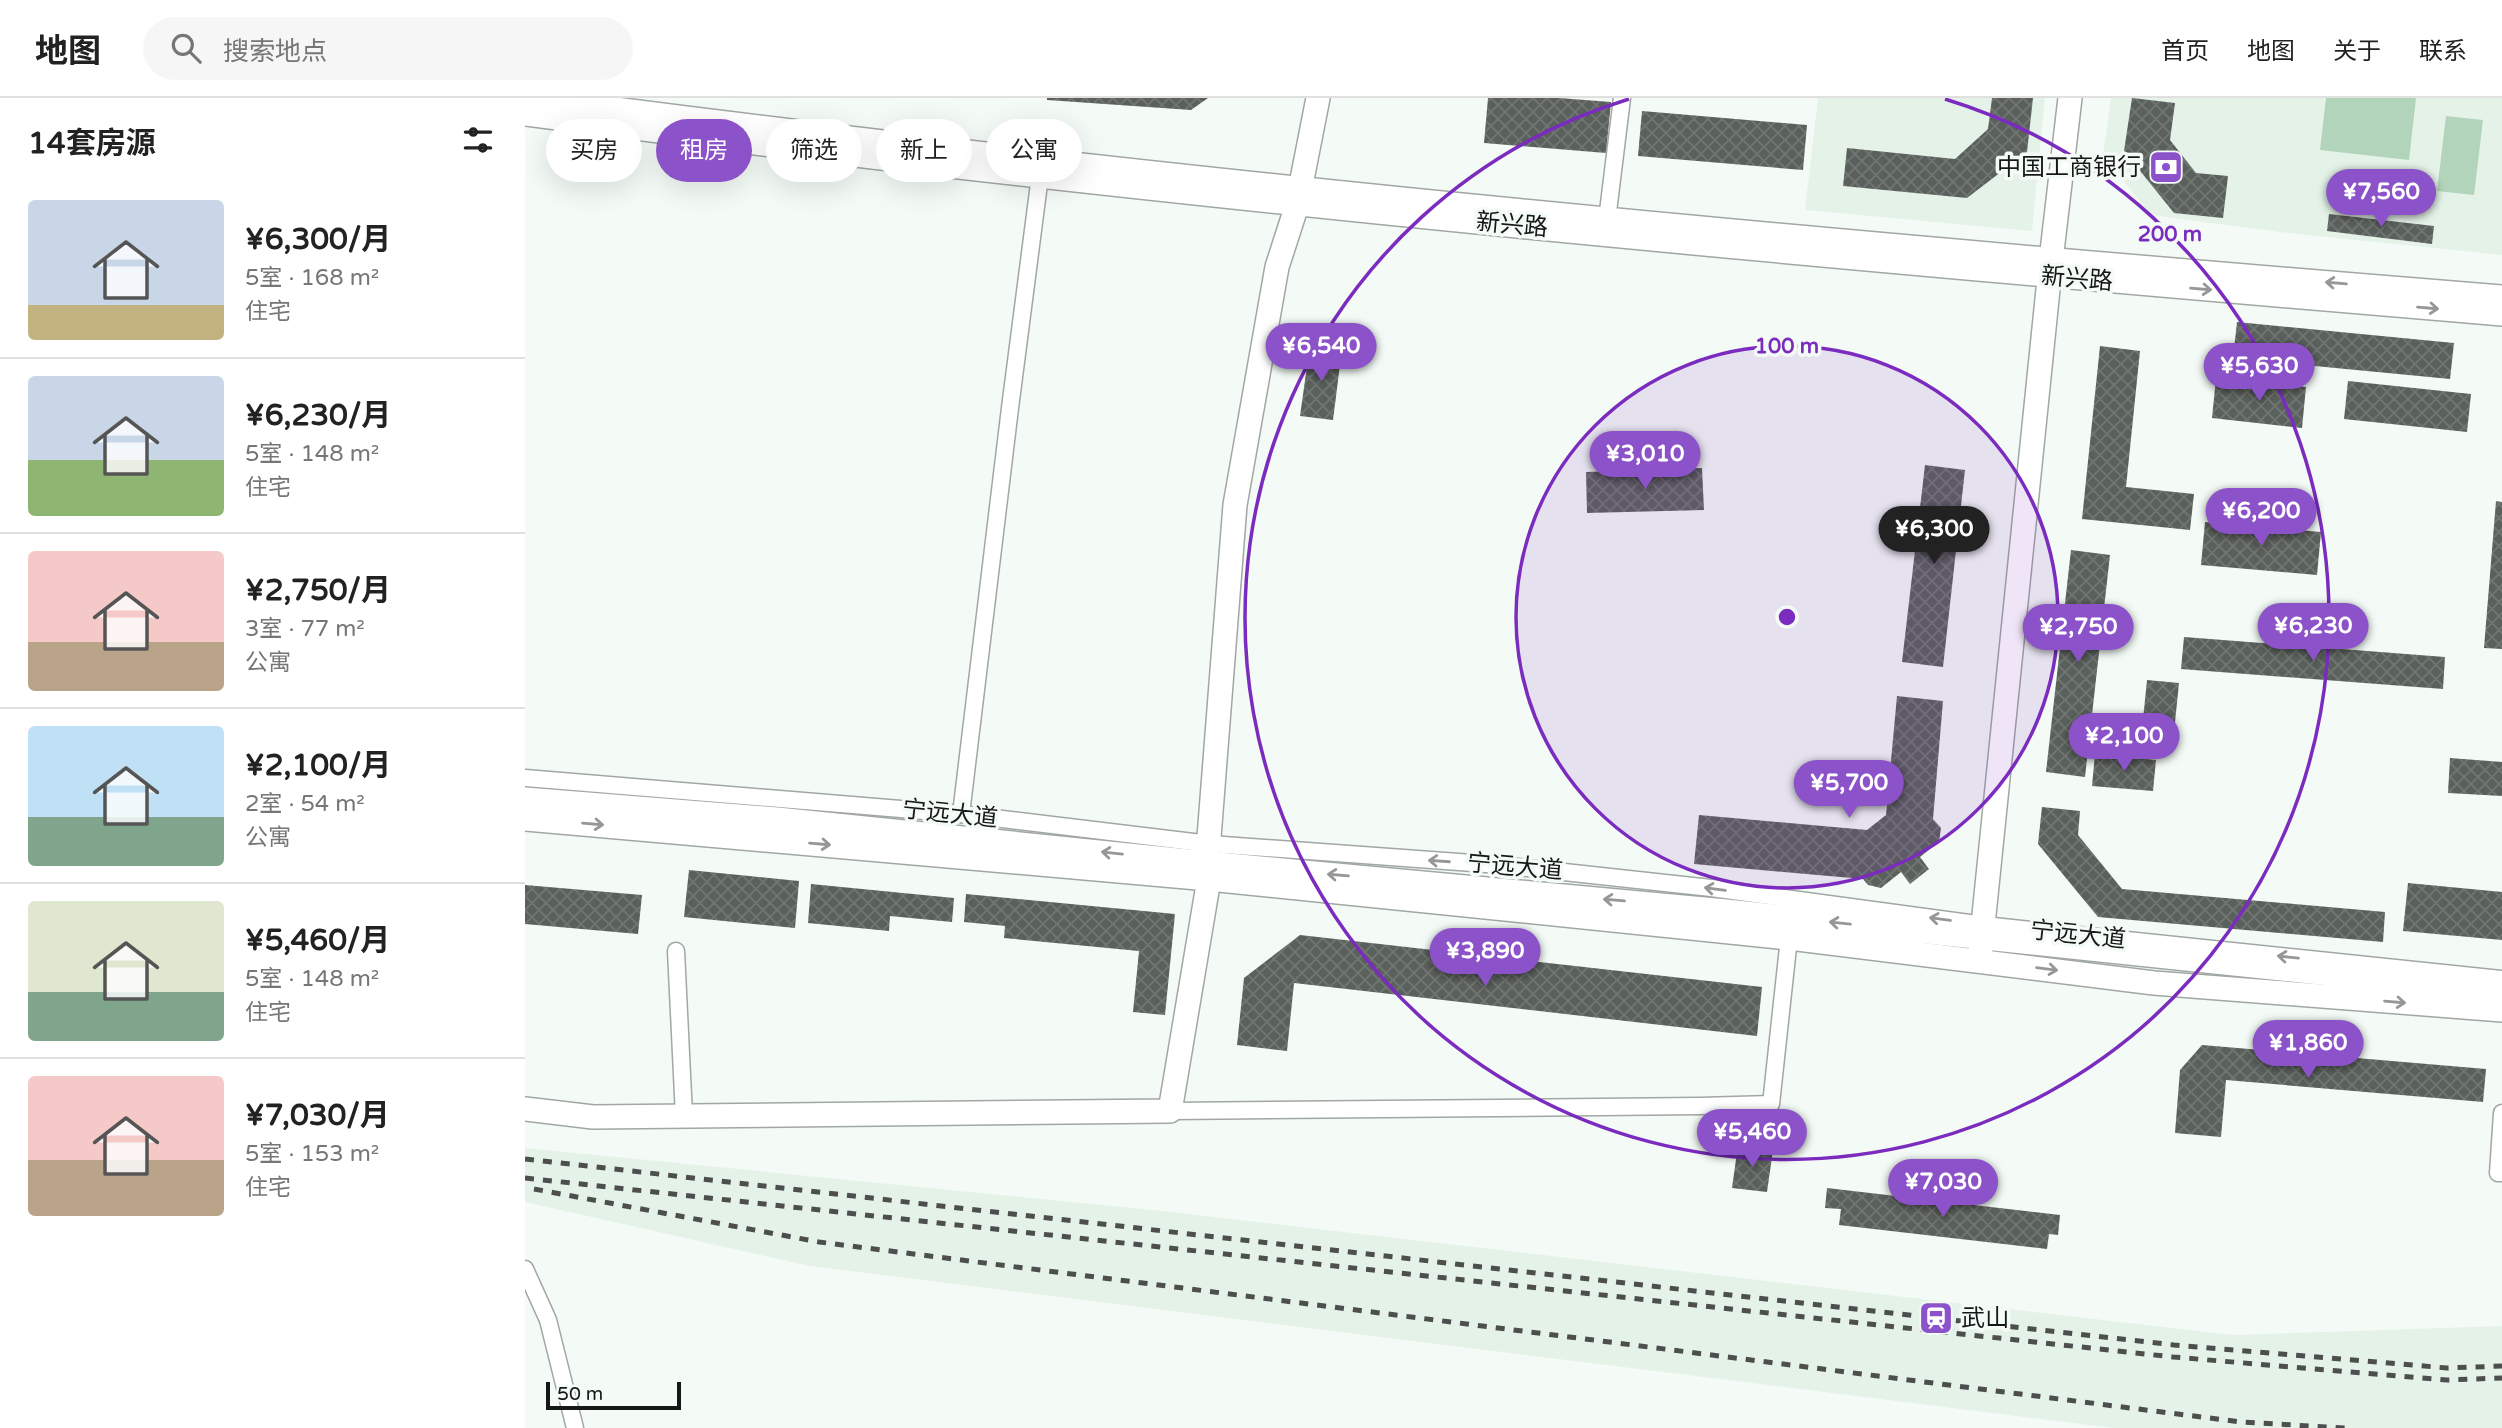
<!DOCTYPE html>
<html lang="zh">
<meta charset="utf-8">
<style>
body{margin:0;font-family:"Varela Round","Noto Sans SC",sans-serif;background:#f6f6f6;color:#222;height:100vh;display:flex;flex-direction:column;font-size:26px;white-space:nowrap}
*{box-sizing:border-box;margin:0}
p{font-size:23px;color:#767676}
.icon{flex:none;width:38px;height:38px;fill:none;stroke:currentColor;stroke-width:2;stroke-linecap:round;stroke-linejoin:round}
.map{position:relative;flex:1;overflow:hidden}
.sheet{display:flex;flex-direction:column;background:#fff;width:525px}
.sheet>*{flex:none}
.hud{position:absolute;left:21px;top:21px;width:665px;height:63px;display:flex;gap:14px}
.scale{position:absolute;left:21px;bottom:18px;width:135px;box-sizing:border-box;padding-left:7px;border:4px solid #161817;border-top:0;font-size:19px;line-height:24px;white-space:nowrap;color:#161817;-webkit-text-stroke:5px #f4fbf6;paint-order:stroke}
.price{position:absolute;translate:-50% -60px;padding:0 16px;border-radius:24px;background:#8c52c9;color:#fff;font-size:23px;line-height:46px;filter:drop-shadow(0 2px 4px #0008)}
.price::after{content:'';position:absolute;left:50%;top:42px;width:21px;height:16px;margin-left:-10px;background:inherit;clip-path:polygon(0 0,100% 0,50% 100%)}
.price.on{background:#222;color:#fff}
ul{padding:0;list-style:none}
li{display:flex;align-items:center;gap:21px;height:175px;padding:0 28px}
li+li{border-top:2px solid #e0e0e0}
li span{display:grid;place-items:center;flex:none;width:196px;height:140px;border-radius:7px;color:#555}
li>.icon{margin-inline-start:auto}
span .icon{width:84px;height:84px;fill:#fffc;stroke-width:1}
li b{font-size:30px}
h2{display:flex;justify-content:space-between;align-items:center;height:84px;padding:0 28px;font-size:30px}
.tag{padding:0 24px;border-radius:32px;background:#fff;box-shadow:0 7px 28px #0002;font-size:24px;line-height:63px}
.tag.on{background:#8c52c9;color:#fff}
header{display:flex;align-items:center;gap:42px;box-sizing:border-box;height:98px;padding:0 35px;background:#fff;border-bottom:2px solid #e0e0e0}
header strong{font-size:33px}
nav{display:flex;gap:38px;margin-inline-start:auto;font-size:24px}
.search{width:490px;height:63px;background:#f6f6f6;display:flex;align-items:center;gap:18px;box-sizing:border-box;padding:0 24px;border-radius:38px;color:#767676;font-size:26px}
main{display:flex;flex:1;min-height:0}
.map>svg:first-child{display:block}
.built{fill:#e4f2e8}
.pitch{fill:#b1d4bb}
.building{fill:url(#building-cross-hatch)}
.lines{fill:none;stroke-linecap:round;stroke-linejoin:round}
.street-casing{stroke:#a1a7a2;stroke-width:19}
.secondary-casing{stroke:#a1a7a2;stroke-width:26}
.street{stroke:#fff;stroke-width:16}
.secondary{stroke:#fff;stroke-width:23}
.rail{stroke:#4c4f4d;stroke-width:5;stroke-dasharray:9 9;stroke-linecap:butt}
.oneway{stroke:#969797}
.ring{fill:none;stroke:#7b2cbf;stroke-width:3.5}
.labels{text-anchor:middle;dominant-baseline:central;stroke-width:7;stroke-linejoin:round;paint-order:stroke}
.poi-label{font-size:24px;fill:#161817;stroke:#f4fbf6;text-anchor:end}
.street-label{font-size:24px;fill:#161817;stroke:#f4fbf6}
.centre{fill:#7b2cbf;stroke:#f4fbf6;stroke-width:3.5}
.ring-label{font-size:21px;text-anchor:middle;font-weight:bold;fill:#7b2cbf;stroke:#f4fbf6;stroke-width:7;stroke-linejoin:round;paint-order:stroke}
</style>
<header>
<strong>地图</strong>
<div class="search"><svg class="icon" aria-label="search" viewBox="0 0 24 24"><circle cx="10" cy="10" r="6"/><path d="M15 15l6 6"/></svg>搜索地点</div>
<nav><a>首页</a><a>地图</a><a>关于</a><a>联系</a></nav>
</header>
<main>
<section class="sheet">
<h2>14套房源<svg class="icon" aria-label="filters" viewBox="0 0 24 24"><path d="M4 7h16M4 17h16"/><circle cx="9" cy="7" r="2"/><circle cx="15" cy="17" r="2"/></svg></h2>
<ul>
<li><span style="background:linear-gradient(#c9d6e8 75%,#c2b280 0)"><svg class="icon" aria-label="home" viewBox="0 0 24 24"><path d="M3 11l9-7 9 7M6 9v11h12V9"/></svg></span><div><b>¥6,300/月</b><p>5室 · 168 m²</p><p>住宅</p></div></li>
<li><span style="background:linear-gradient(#c9d6e8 60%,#8fb573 0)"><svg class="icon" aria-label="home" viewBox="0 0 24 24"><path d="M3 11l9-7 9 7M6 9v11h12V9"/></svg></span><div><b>¥6,230/月</b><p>5室 · 148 m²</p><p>住宅</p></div></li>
<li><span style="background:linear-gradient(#f6c9c9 65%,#b9a48a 0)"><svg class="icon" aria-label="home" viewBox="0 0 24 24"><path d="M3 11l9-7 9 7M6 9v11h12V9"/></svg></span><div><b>¥2,750/月</b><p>3室 · 77 m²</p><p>公寓</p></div></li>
<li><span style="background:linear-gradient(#bfe0f5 65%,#7fa58c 0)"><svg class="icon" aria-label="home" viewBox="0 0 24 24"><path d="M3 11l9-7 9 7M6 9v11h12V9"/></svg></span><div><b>¥2,100/月</b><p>2室 · 54 m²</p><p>公寓</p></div></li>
<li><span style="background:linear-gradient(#dfe7d0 65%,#7fa58c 0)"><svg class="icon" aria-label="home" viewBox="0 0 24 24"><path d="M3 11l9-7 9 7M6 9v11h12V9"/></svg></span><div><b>¥5,460/月</b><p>5室 · 148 m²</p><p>住宅</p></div></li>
<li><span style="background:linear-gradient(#f6c9c9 60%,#b9a48a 0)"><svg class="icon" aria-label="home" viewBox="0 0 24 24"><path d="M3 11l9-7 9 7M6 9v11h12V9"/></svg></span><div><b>¥7,030/月</b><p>5室 · 153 m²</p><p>住宅</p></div></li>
</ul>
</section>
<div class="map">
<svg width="1977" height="1330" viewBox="0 0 1977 1330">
<defs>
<pattern id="building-cross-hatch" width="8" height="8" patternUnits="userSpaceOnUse" patternTransform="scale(1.75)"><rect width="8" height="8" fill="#5a605c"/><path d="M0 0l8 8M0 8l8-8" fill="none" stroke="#727673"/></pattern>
</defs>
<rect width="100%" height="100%" fill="#f4fbf6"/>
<g class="built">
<polygon points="1293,0 1520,0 1507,133 1280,112"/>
<polygon points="1586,0 1977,0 1977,157 1754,134 1626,117 1578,58"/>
<polygon points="0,1050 638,1113 1707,1237 1977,1228 1977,1330 1588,1330 285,1168 0,1104"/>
</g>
<g class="pitch">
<polygon points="1801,0 1891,0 1884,62 1795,52"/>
<polygon points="1921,18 1958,22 1949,97 1912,93"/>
</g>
<g class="building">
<polygon points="522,0 683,0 666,12 522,2"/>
<polygon points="963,0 1034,0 1086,4 1081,55 959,45"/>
<polygon points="1467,0 1508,0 1502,54 1442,100 1318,88 1322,50 1430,61 1463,31"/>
<polygon points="1607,0 1650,5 1645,42 1671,75 1703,78 1698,120 1649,115 1599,53"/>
<polygon points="1117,13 1282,27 1278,72 1113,58"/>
<polygon points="1804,116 1909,128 1907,146 1802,133"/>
<polygon points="1712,224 1929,245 1925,281 1708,260"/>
<polygon points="785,247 817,251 808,322 775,318"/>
<polygon points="1575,248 1615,253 1601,389 1669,396 1665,432 1557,421"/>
<polygon points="1691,280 1781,289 1777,330 1687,320"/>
<polygon points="1823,283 1946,296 1942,334 1819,321"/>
<polygon points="1400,367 1440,372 1418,569 1377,564"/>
<polygon points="1177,370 1179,412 1062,415 1061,374"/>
<polygon points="1971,403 1977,404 1977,551 1959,550"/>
<polygon points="1680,424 1796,434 1792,477 1676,467"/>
<polygon points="1546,452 1585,457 1560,679 1521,674"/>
<polygon points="1659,539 1920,559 1918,591 1656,571"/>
<polygon points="1622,582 1654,585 1648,644 1616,641"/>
<polygon points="1372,598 1418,603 1408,721 1416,730 1414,744 1395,759 1404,771 1385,786 1376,774 1356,790 1343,787 1338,781 1169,766 1174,717 1342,732 1361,717"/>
<polygon points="1570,656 1631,662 1628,693 1567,688"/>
<polygon points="1925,660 1977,664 1977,698 1923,695"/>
<polygon points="1517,709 1555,713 1553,737 1597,791 1860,814 1858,844 1573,819 1513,746"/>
<polygon points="164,772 274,783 270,830 159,819"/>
<polygon points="1883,785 1977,794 1977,842 1878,833"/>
<polygon points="286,786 429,800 427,824 365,818 364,833 283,825"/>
<polygon points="0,787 117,797 113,836 0,826"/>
<polygon points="441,796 650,816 640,917 608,914 614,853 479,840 480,828 439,824"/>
<polygon points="775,837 1237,889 1232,938 769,885 762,953 712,947 719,880"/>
<polygon points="1677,947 1961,971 1958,1004 1701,982 1696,1039 1650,1035 1655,972"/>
<polygon points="1213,1047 1248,1052 1242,1094 1207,1090"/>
<polygon points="1302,1090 1535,1117 1533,1137 1524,1136 1522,1151 1314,1127 1316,1111 1300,1110"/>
</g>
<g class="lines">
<g class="street-casing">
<g id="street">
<polyline points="1081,130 1097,0"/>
<polyline points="0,680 436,716 685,746 975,767 1186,790 1459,827 1977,881"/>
<polyline points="436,716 485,310 515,78"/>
<polyline points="151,853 159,1018"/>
<polyline points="645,1013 1175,1008 1246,1006 1264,840"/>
<polyline points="1977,1015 1973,1075 1977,1075"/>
<polyline points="0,1171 23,1222 50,1330"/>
</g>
</g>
<g class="secondary-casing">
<g id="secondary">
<path d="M7 0C661 87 1319 146 1977 199"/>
<path d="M0 16C657 102 1317 161 1977 216"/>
<polyline points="0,701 252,721 682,765 1201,813 1977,894"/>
<polyline points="0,721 684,781 1264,840 1629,885 1977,912"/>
<polyline points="1455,856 1526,162 1545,0"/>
<polyline points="0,1011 68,1019 645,1013 684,781 682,765 710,407 752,169 772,107 793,0"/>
</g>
</g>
<use href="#street" class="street"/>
<use href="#secondary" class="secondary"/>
<g class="rail">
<polyline points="0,1061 1649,1247 1922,1270 1977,1268"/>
<polyline points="0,1080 1648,1259 1922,1282 1977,1280"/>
<polyline points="9,1091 294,1144 1716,1324 1820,1330"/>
</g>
</g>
<defs><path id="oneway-shaft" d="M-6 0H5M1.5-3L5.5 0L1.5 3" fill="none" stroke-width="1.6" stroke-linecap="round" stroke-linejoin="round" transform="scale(1.75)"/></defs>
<g class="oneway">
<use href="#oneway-shaft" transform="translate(1811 185) rotate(-175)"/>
<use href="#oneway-shaft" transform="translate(1676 191) rotate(5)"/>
<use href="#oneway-shaft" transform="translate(1903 210) rotate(5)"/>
<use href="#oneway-shaft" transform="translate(68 726) rotate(5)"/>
<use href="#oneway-shaft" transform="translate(295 746) rotate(5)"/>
<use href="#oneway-shaft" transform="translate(587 755) rotate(-174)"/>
<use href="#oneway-shaft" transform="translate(914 763) rotate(-176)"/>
<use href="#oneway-shaft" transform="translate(813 777) rotate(-175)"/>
<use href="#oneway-shaft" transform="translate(1190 791) rotate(-173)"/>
<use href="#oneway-shaft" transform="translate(1089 802) rotate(-175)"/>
<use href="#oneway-shaft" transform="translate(1415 821) rotate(-172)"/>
<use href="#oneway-shaft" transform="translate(1315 825) rotate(-174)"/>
<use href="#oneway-shaft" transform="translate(1763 859) rotate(-174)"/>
<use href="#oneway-shaft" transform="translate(1522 871) rotate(7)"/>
<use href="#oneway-shaft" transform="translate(1870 904) rotate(5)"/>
</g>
<circle cx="1262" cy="519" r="271" fill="#7b2cbf" fill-opacity=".12"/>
<g class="ring">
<circle cx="1262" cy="519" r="271"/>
<path d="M1420 1A542 542 0 1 1 1104 1"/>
</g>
<defs>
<g id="bank-square" transform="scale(1.75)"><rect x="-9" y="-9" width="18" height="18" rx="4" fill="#8c52c9" stroke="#f4fbf6"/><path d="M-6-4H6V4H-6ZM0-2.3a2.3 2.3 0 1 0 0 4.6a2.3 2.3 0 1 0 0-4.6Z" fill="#fff"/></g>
<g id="station-square" transform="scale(1.75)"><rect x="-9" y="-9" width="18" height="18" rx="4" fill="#8c52c9" stroke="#f4fbf6"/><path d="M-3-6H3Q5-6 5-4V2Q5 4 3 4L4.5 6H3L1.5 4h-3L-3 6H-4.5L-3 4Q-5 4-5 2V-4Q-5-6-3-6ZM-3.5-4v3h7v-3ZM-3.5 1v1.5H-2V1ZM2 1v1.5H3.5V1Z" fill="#fff"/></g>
</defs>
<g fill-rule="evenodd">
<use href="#bank-square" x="1641" y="69"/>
<use href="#station-square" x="1411" y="1220"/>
</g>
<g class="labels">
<g class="poi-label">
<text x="1616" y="69">中国工商银行</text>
<text x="1436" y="1220" text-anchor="start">武山</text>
</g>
<g class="street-label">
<text transform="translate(987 127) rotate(5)">新兴路</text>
<text transform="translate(1552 181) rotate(5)">新兴路</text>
<text transform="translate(425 716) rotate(6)">宁远大道</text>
<text transform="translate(990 769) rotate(5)">宁远大道</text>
<text transform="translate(1553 837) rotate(6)">宁远大道</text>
</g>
</g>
<circle cx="1262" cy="519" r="10" class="centre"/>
<g class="ring-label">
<text x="1645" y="143">200 m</text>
<text x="1262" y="255">100 m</text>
</g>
</svg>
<div class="scale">50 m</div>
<b class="price" style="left:1856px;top:131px">¥7,560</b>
<b class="price" style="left:796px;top:285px">¥6,540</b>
<b class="price" style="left:1734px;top:305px">¥5,630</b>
<b class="price" style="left:1120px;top:393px">¥3,010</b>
<b class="price" style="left:1736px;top:450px">¥6,200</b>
<b class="price on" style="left:1409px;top:468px">¥6,300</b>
<b class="price" style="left:1788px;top:565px">¥6,230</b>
<b class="price" style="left:1553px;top:566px">¥2,750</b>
<b class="price" style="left:1599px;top:675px">¥2,100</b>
<b class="price" style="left:1324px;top:722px">¥5,700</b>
<b class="price" style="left:960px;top:890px">¥3,890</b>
<b class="price" style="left:1783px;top:982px">¥1,860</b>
<b class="price" style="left:1227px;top:1071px">¥5,460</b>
<b class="price" style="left:1418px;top:1121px">¥7,030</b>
<div class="hud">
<a class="tag">买房</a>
<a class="tag on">租房</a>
<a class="tag">筛选</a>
<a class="tag">新上</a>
<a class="tag">公寓</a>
</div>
</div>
</main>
